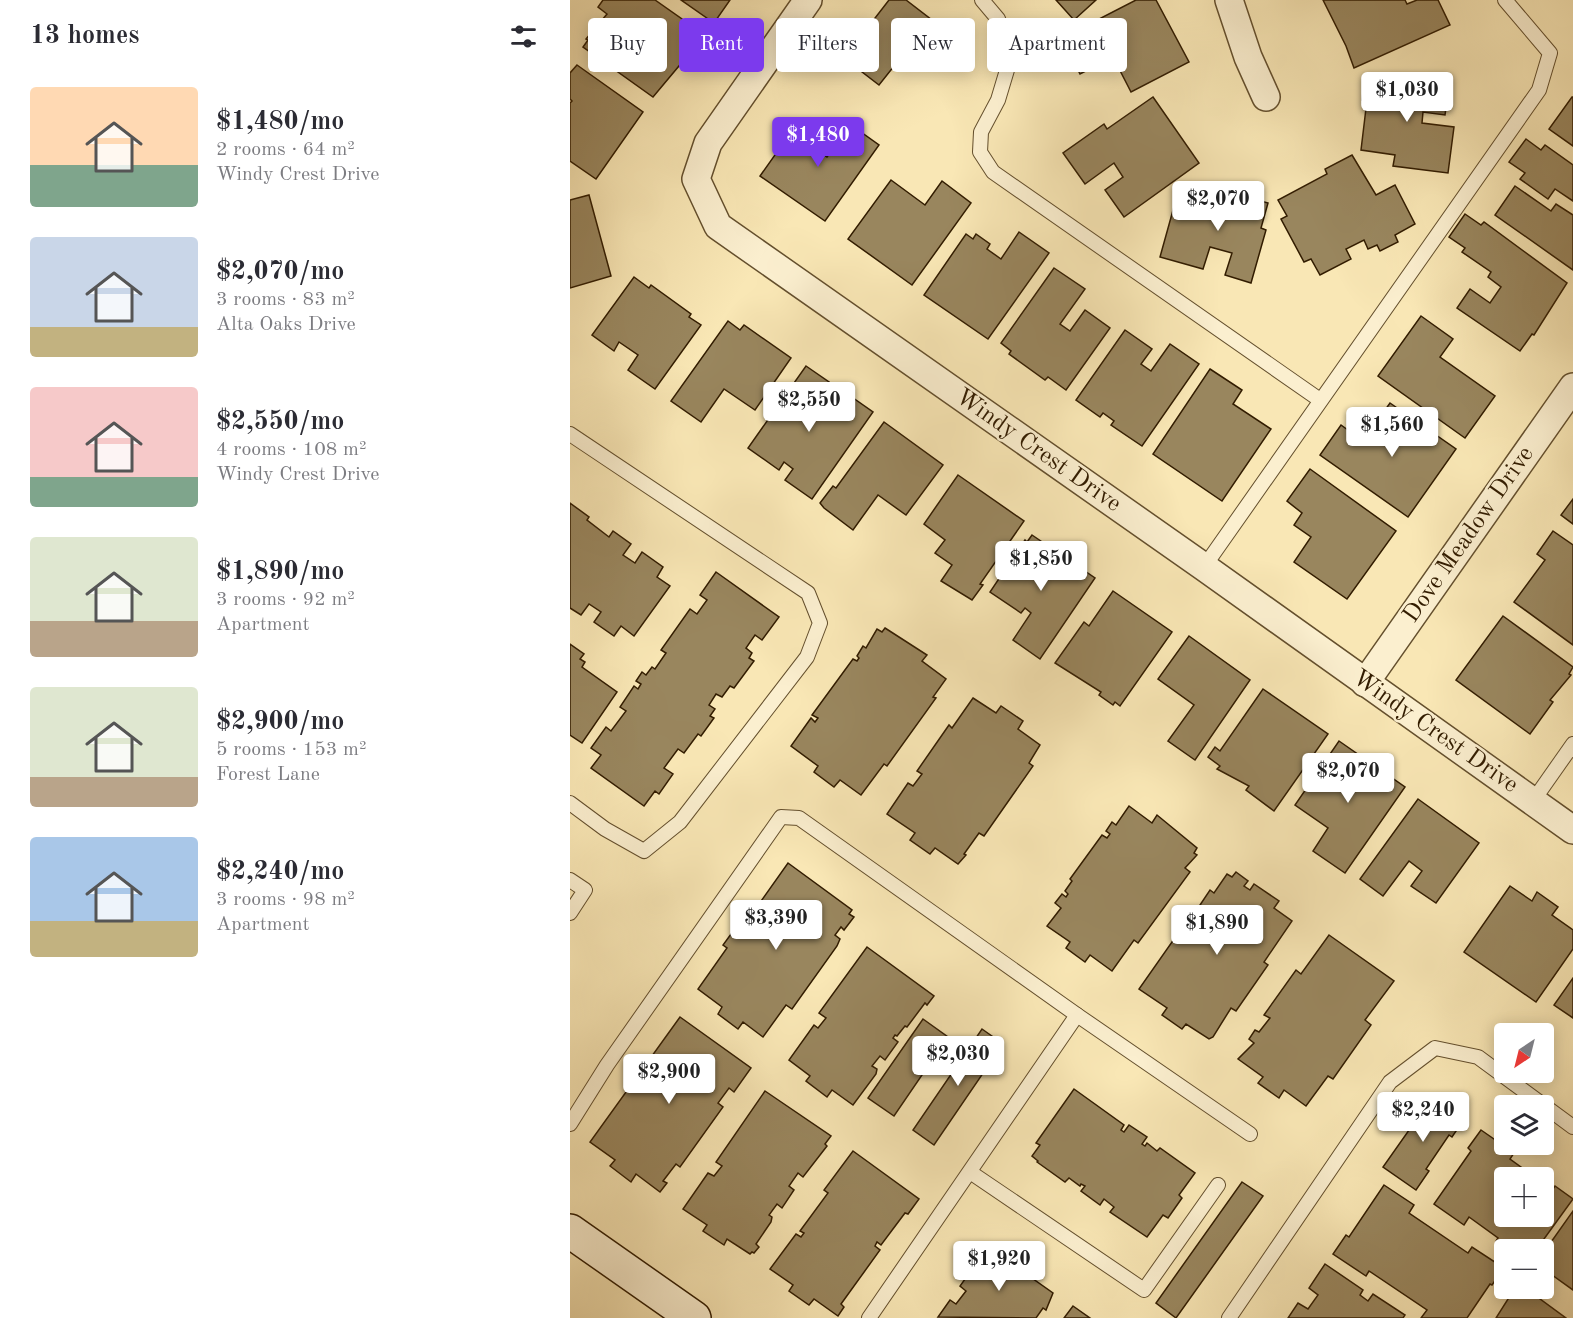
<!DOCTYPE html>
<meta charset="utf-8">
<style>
body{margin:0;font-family:"Old Standard TT",serif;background:#f2f2f3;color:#2b2b33;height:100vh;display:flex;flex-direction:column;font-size:22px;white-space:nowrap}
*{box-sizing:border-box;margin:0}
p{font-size:20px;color:#7c7c81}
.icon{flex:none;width:33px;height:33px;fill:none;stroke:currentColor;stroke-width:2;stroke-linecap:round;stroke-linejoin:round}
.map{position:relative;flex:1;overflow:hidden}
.drawer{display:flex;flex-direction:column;background:#fff;width:570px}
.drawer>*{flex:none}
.guide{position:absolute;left:18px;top:18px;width:570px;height:54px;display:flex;gap:12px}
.needle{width:39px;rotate:215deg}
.buttons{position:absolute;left:924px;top:1023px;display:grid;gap:12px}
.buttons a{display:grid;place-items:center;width:60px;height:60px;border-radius:6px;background:#fff;box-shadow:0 3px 15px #0003;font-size:30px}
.price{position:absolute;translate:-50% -51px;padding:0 14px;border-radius:6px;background:#fff;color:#222;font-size:20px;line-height:39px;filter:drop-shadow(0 2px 3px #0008)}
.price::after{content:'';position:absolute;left:50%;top:36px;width:18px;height:14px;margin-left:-9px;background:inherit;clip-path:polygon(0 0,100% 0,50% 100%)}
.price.current{background:#7c3aed;color:#fff}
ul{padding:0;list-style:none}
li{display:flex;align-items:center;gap:18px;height:150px;padding:0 30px}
li span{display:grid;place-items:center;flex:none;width:168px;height:120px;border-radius:6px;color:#555}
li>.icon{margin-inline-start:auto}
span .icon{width:72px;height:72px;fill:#fffc;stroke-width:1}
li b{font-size:26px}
h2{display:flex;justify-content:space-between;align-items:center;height:72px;padding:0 30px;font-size:26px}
.chip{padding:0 21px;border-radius:6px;background:#fff;box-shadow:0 3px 15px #0003;font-size:21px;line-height:54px}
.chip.current{background:#7c3aed;color:#fff}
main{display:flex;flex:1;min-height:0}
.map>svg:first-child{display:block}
.building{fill:#99865e;stroke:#321c00;stroke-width:1.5}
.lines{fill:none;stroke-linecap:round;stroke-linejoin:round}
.lane-casing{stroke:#644f2d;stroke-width:16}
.street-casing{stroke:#644f2d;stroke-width:30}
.secondary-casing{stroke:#321c00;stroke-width:36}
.lane{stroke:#fbefcf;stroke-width:14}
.street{stroke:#fbefcf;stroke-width:27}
.secondary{stroke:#fbefcf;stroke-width:33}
.labels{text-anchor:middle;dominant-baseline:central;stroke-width:5;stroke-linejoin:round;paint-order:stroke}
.street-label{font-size:24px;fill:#321c00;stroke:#fbefcf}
</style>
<main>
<section class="drawer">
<h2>13 homes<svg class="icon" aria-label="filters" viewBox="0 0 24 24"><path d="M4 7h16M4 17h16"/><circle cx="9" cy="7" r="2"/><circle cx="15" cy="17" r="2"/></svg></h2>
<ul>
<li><span style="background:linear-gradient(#ffd9b3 65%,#7fa58c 0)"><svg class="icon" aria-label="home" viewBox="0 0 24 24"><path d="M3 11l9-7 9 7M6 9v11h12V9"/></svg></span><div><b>$1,480/mo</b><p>2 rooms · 64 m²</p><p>Windy Crest Drive</p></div></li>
<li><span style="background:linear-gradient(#c9d6e8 75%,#c2b280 0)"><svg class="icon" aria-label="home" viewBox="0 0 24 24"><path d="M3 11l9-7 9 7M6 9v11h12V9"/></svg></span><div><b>$2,070/mo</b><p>3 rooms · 83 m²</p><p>Alta Oaks Drive</p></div></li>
<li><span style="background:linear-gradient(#f6c9c9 75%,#7fa58c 0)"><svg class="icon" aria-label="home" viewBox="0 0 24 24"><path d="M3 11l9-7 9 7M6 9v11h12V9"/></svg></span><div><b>$2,550/mo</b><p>4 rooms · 108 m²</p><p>Windy Crest Drive</p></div></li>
<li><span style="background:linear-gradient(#dfe7d0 70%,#b9a48a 0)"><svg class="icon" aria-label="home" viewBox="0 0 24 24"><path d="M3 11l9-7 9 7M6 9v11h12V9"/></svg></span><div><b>$1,890/mo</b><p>3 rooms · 92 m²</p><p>Apartment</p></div></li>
<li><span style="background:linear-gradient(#dfe7d0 75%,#b9a48a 0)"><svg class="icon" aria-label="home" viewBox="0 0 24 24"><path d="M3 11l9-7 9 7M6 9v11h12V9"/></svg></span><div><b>$2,900/mo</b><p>5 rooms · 153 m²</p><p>Forest Lane</p></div></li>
<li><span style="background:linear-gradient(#a9c7e8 70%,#c2b280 0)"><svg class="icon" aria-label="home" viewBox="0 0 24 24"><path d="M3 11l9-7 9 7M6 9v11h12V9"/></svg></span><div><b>$2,240/mo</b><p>3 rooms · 98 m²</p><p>Apartment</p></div></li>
</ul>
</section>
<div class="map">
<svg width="1003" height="1318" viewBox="0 0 1003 1318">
<rect width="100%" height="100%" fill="#f9e7b5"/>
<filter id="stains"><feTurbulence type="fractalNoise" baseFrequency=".00333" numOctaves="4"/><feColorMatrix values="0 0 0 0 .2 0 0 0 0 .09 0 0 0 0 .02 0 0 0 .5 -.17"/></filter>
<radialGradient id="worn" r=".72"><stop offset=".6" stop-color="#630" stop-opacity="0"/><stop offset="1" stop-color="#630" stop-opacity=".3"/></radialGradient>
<g class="building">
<polygon points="33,0 85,0 129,31 123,39 127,41 124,48 83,97 13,47 18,40 16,39 37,14 28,7"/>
<polygon points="111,0 160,0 144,23"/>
<polygon points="319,0 336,0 384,37 360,69 336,51 309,85 274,58"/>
<polygon points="486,0 526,0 504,20"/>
<polygon points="566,0 586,0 619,62 561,92 543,57 510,74 492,38"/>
<polygon points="753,0 835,0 837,4 847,0 868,0 880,25 784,68 776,46"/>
<polygon points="7,65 73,112 26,179 0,161 0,103 2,101 0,99 0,73"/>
<polygon points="795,75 879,86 875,115 853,112 852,123 884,127 878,173 823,166 825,155 791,150 797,100 792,100"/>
<polygon points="583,97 629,163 554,217 535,190 553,177 544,163 515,184 493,153 534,124 537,129"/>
<polygon points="1002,97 1003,97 1003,146 979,129"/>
<polygon points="229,121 257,140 248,151 257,157 281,125 309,145 255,221 190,176"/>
<polygon points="956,139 971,150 975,145 1003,165 1003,201 985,189 978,199 950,179 955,173 939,162"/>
<polygon points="782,155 806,195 825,185 845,224 825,235 828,242 810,251 807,245 798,249 794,240 776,249 781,259 750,275 741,259 734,262 711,219 717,216 708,200 757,174 755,169"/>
<polygon points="321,180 355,205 372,181 401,203 342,285 278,239"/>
<polygon points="633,185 698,203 691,228 696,230 681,283 655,275 662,253 640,247 633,269 590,257 605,203 626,209"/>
<polygon points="945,186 981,211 986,204 1003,215 1003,270 925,215"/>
<polygon points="19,195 41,276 0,288 0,200"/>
<polygon points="895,214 911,225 914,222 997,283 964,335 962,334 950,351 887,308 900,289 920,303 931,287 918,277 921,272 892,252 895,248 879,237"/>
<polygon points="449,232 479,253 418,339 354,295 396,234 403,239 406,234 420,244 417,249 431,259"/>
<polygon points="484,268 515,289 490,324 500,331 515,310 540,328 496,390 478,377 475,380 439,354 441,351 431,343"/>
<polygon points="64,277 79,288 81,285 121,314 119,317 131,325 85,389 58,370 68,355 49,342 44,351 22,335"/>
<polygon points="851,316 883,339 870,357 925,396 895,438 808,376"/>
<polygon points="158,321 170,330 174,325 221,358 185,410 154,389 131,422 101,401"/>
<polygon points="555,330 582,349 571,364 581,371 600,344 629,364 572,446 541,425 544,421 533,413 530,417 506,400"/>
<polygon points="236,366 259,382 246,400 263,412 276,393 303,412 242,499 215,480 223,469 214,462 209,470 178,448"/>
<polygon points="640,369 672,390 663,404 701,429 652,501 583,454"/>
<polygon points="820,403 886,449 838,517 750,455 771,425 793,441"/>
<polygon points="314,422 373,465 336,515 308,495 283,530 254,508 250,503 263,486 266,488"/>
<polygon points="740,469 826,531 777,599 724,562 741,537 724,525 732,513 717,501"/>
<polygon points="388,475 454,521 410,584 413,585 402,600 371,581 382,565 365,553 375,540 354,524"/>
<polygon points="1003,499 1003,524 991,515"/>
<polygon points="0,503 19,517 17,520 39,537 43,531 61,544 53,555 65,563 72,552 93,567 87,577 100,586 64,636 51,626 44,636 24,622 31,612 19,604 11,615 0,608"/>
<polygon points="983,531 1003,545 1003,645 944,602 975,560 967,554"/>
<polygon points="462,535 525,578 470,659 443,640 461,613 455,608 451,613 420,592 455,540 457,542"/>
<polygon points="146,572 209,617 192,640 185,635 176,648 182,653 179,658 184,661 164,688 160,686 152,697 146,694 139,705 145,709 140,716 144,718 131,736 128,734 114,753 108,749 94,768 103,774 89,794 85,791 74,806 21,768 31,755 21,748 36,727 41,731 56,711 50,707 64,686 68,689 71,684 66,681 72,672 76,675 82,667 85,669 96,653 91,650 120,609 127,614 137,600 130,595"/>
<polygon points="543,591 602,632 550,706 545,702 543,705 529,695 531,692 485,663 514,622 519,626"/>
<polygon points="933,616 1003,667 999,674 1001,675 980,700 983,702 960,734 886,680"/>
<polygon points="315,628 357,655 352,661 376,679 363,697 366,698 317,766 314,764 291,795 270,780 264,787 244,772 248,766 221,746 241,718 245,722 248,718 242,715 283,659 287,661 289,658 287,656 293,646 296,648 307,629 312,632"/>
<polygon points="619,636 680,680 625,760 598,741 624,705 588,679"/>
<polygon points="0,644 14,654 10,659 15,662 12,667 47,692 12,743 0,735"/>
<polygon points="693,689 758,734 704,811 676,790 679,786 647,769 650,766 638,757 645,747 650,751"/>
<polygon points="403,698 426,713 431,706 453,721 448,729 470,745 459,763 463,766 414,836 409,833 394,854 396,855 388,864 365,848 360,854 340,840 345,833 317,814 338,783 343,786 352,774 347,771 379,725 382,728"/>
<polygon points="769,741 835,787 775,873 743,851 758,828 725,805"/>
<polygon points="848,799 909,843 866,903 841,886 852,871 839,861 813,896 790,879"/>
<polygon points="559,806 582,823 587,815 627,848 624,853 627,855 615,868 620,872 568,943 564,940 542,971 520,955 515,962 496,948 500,942 477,926 491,908 485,903 492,894 496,897 498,894 495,891 502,881 500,879 532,835 537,838 540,834 536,831 542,822 546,825"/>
<polygon points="218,863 282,910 279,914 284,917 274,930 271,927 265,935 270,939 267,946 222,1009 216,1005 193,1037 173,1022 168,1029 148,1014 152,1007 128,989 157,948 153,945 185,901 189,904"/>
<polygon points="666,872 678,881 674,886 680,890 684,884 709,901 704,908 722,921 694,962 698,965 666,1011 661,1008 643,1037 639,1039 616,1024 612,1029 592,1015 597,1008 569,989 623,912 627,915 632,906 630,905 640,890 644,893 657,874 662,877"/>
<polygon points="940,886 962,901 967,892 988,907 982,915 1003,930 1003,949 966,1002 894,952"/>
<polygon points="759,935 824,981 795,1020 801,1025 763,1079 758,1076 736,1106 714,1090 709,1098 688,1083 693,1077 668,1059 684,1043 679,1039 685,1030 689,1032 700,1018 694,1015 726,970 731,974"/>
<polygon points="297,947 364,996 357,1005 355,1003 337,1027 335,1026 327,1036 325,1035 323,1038 328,1042 315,1060 310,1056 302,1066 307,1069 306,1074 283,1105 262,1090 257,1097 236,1081 240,1076 219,1060 244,1025 248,1028 256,1018 249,1013"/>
<polygon points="1003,978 1003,1018 984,1005"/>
<polygon points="110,1017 181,1068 164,1092 159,1088 148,1103 153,1107 110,1167 106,1164 93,1181 97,1183 90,1192 66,1174 61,1182 40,1166 45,1160 20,1142"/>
<polygon points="353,1019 378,1037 324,1116 298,1098"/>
<polygon points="412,1029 433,1044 364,1145 343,1130"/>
<polygon points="504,1089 554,1125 551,1130 554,1132 559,1125 577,1137 572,1144 575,1146 577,1143 587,1151 590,1148 625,1173 609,1195 612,1198 598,1218 593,1215 577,1237 540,1212 544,1207 534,1199 530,1205 511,1191 515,1186 511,1184 510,1186 499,1178 495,1182 467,1162 468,1161 462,1156 470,1145 466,1143"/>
<polygon points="195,1091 261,1136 255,1144 257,1146 233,1177 228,1173 219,1186 224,1190 212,1208 207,1204 199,1215 202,1217 201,1222 186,1244 189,1247 184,1253 182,1252 180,1254 157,1239 154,1245 133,1231 137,1225 113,1209 138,1173 144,1176 152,1166 146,1162"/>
<polygon points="863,1096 895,1118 882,1137 879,1135 856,1169 859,1171 846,1190 813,1167"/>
<polygon points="911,1130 944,1153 940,1159 966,1178 934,1178 934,1216 974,1216 974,1182 983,1189 985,1186 1003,1199 966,1250 938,1250 926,1241 928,1238 899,1217 894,1225 864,1204 901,1151 898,1148"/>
<polygon points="283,1151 349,1199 338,1214 335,1213 311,1245 307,1242 305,1246 310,1250 271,1304 274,1307 268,1316 244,1299 239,1305 219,1291 223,1285 200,1269 226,1234 231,1237 234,1233 230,1231 258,1193 254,1190"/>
<polygon points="672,1182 693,1196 606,1318 586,1303"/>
<polygon points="814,1185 844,1205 839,1213 898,1253 902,1247 934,1268 922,1285 920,1284 897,1318 851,1318 857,1310 799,1271 796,1276 763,1254 776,1235 779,1237"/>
<polygon points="1003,1211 1003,1290 982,1275 979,1279 974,1275 974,1252"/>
<polygon points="418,1247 483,1293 476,1310 473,1308 466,1318 368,1317 380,1300 386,1304 396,1291 390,1286"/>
<polygon points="755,1264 793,1290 790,1295 798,1301 803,1294 835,1315 833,1318 718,1318 728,1303 738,1309 748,1295 739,1288"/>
<polygon points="945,1288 955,1288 996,1318 926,1318"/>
<polygon points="503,1306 520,1318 494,1318"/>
</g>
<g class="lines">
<g class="lane-casing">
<g id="lane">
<polyline points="412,0 428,19 436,42 437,70 428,100 411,132 410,152 423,172 750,400"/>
<polyline points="0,434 238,593 250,623 237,657 110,822 74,851 35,829 0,803"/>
<polyline points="634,567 969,90 980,53 935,0"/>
<polyline points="963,801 1003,744"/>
<polyline points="0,880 15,890 0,913"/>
<polyline points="507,1015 680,1134"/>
<polyline points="0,1124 37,1065 211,817 229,818 507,1015 299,1318"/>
<polyline points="400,1172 574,1290 648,1185"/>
<polyline points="659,1318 820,1082 865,1048 908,1057 1003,1127"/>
</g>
</g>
<g class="street-casing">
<g id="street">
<polyline points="238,0 138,143 126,179 148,226 634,567 1003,830"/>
<polyline points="659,0 678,57 696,97"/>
<polyline points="795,683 1003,387"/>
</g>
</g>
<g class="secondary-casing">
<polyline id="secondary" points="0,1231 124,1318"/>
</g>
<use href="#lane" class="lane"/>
<use href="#street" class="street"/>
<use href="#secondary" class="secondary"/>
</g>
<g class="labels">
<g class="street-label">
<text transform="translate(468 451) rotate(35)">Windy Crest Drive</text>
<text transform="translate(899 535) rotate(-55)">Dove Meadow Drive</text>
<text transform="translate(865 732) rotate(35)">Windy Crest Drive</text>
</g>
</g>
<rect width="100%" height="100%" filter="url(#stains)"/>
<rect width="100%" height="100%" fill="url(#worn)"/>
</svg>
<div class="buttons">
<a><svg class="needle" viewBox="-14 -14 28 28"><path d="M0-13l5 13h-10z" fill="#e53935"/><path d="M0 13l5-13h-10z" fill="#7c7c81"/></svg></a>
<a><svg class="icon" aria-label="layers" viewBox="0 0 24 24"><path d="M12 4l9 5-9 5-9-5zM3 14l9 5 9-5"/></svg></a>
<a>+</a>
<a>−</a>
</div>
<b class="price" style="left:837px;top:123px">$1,030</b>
<b class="price current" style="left:248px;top:168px">$1,480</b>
<b class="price" style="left:648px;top:232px">$2,070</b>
<b class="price" style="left:239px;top:433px">$2,550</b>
<b class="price" style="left:822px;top:458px">$1,560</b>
<b class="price" style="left:471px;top:592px">$1,850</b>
<b class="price" style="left:778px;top:804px">$2,070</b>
<b class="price" style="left:206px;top:951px">$3,390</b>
<b class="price" style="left:647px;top:956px">$1,890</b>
<b class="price" style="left:388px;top:1087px">$2,030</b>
<b class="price" style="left:99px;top:1105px">$2,900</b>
<b class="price" style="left:853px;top:1143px">$2,240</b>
<b class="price" style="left:429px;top:1292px">$1,920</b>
<div class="guide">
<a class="chip">Buy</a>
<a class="chip current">Rent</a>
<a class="chip">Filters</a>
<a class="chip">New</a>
<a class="chip">Apartment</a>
</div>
</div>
</main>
